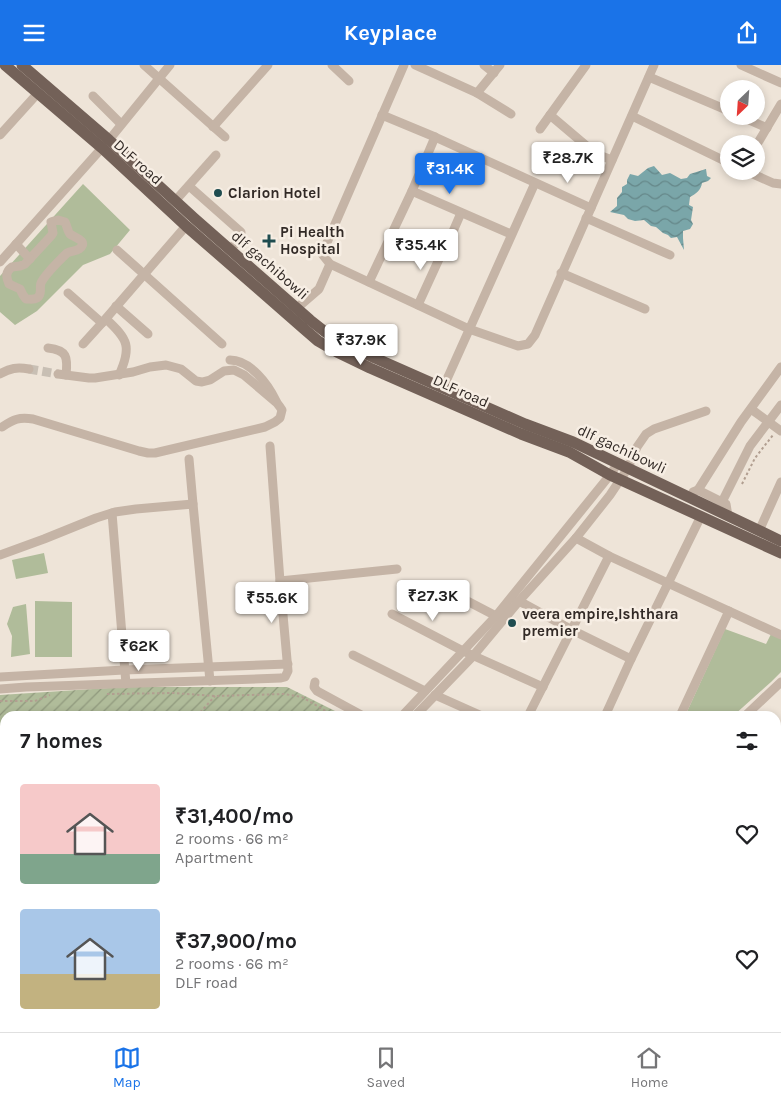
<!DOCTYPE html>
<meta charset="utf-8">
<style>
body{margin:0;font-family:Karla,sans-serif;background:#f2f2f2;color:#202124;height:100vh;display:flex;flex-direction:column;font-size:19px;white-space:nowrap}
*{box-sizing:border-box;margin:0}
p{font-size:16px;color:#757577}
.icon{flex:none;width:28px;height:28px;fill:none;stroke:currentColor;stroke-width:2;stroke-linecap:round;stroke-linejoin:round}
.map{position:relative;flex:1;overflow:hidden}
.drawer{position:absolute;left:0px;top:646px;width:781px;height:321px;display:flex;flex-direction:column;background:#fff;border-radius:15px 15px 0 0;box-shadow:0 2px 8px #0003}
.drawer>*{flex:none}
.needle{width:32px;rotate:205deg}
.buttons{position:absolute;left:720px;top:15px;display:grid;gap:10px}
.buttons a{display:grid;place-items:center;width:45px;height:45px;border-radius:50%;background:#fff;box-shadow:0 2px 8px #0003;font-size:25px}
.price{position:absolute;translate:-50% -42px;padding:0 11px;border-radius:5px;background:#fff;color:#222;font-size:16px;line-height:32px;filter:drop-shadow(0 1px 2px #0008)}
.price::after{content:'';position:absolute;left:50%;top:30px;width:15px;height:11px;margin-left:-8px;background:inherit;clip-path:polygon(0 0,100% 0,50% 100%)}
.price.selected{background:#1a73e8;color:#fff}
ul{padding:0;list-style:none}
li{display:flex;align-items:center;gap:15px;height:125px;padding:0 20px}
li span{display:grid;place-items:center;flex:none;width:140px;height:100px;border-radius:5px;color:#555}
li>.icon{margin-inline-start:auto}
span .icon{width:60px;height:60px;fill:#fffc;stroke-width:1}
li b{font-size:21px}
h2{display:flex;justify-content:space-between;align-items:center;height:60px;padding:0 20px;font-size:21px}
header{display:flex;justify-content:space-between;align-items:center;height:65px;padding:0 20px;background:#1a73e8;color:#fff;font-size:22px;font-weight:700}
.tab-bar{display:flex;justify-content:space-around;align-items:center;height:70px;border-top:1px solid #e0e0e0;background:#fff;font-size:14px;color:#757577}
.tab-bar a{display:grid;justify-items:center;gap:2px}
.tab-bar .selected{color:#1a73e8}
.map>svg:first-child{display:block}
.green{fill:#b0bc9a}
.garden{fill:url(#garden-furrows)}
.water{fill:url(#water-waves)}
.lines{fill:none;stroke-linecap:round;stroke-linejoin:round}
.minor-tunnel{stroke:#c8bfb4;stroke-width:9;stroke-dasharray:9 4.5;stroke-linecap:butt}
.path{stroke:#b19e90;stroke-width:2;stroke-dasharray:2.5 2.5;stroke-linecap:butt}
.minor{stroke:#c5b4a6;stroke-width:9}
.major{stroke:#736158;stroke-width:11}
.poi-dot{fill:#1f4c4f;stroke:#f7eee4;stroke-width:2}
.labels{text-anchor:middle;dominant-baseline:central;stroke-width:5;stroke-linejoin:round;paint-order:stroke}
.street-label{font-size:15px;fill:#322a26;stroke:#f7eee4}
.poi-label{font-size:15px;font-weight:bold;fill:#322a26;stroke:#f7eee4;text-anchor:start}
</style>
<header><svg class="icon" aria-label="menu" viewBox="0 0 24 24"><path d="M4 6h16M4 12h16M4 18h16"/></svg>Keyplace<svg class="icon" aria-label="share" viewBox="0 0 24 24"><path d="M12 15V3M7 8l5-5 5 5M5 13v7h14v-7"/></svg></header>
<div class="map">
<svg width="781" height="967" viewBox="0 0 781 967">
<defs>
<pattern id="garden-furrows" width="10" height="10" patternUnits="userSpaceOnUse" patternTransform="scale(1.25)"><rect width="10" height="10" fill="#b0bc9a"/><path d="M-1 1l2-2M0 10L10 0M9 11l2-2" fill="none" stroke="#90997d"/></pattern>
<pattern id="water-waves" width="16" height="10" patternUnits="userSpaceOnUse" patternTransform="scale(1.25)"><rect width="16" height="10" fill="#7aa6a9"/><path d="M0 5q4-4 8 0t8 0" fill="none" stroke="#658789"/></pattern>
</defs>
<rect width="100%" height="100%" fill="#eee4d8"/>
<g class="green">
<polygon points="83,119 130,165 110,189 83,200 37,246 15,260 0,247 0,211"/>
<polygon points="44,488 48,508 16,514 12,495"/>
<polygon points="35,536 72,537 72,592 35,592"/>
<polygon points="26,539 30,589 11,592 12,571 7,559 13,542"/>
<polygon points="725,564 766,579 772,567 781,572 781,607 771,617 733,651 685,651"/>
</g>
<polygon class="garden" points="124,622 287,622 345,651 5,651 5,962 776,962 776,786 781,783 781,967 0,967 0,630"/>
<path class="water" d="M654 101 662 110 670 108 681 114 687 113 690 109 706 104 707 111 711 113 708 116 702 118C701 125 696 129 690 132L689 140 693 142 691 155 693 159 690 164 683 166V173L684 185 677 172 671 173 668 170 663 168 656 162 651 161 644 155 635 156 628 154 624 150 610 147 617 141V133L622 127V122L627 119V115L630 109 638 111 648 103Z"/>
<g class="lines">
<polyline class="minor-tunnel" points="29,304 58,309"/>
<g class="path">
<polyline points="742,419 755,393 773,370"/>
<polyline points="107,629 173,628 215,631 284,629 302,632 334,651"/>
<polyline points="0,636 35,636 50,630"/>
<polyline points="109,651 116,648 157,651"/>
<polyline points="197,651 215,631"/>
<polyline points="0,687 5,686"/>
<polyline points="0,813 5,817"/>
<polyline points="776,813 781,813"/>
<polyline points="776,910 781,903"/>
<polyline points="0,946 5,948"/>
<polyline points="50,962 51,967"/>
<polyline points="587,962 590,967"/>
<polyline points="84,967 88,962"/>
<polyline points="345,967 350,962"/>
<polyline points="748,967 756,962"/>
</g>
<g class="minor">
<polyline points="144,0 225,72"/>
<polyline points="332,0 349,16"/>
<polyline points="404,0 322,189 330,199 469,264 518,281 528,279 535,270 654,0"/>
<polyline points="415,0 477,28 511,49"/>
<polyline points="484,0 494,8"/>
<polyline points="741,0 781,18"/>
<polyline points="649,12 729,46"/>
<polyline points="477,28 500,0"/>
<polyline points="93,31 121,59"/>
<polyline points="382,50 435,72 591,143"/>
<polyline points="550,50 596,89 612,95"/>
<polyline points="632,51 729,98"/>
<polyline points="740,51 767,63"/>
<polyline points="213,62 268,0"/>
<polyline points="540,64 586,0"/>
<polyline points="0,70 38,28"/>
<polyline points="435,72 412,126 511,169"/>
<polyline points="756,81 781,39"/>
<polyline points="746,106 773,118 781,119"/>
<polyline points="189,121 241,167 241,172 230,185"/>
<polyline points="175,136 216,90"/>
<polyline points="586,153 670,190"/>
<path d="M58 155 65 157C67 161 68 167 70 169 73 172 90 176 79 184 76 186 71 186 67 188 60 195 45 209 41 218 39 223 43 229 37 233 34 235 30 234 26 234L23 230 20 224 9 219C6 212 5 207 12 202L20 201 25 199 51 171 53 168 51 157 54 156Z"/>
<polyline points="451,171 461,148"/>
<polyline points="16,179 30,194"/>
<polyline points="117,185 222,279"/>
<polyline points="0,197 109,75 170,0"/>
<polyline points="561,208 645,244"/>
<polyline points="369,217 412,126"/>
<polyline points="68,228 102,258 186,161"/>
<polyline points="418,240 445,181"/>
<polyline points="116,241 148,269"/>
<polyline points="297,243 319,224 330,199"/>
<path d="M106 254C128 274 132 282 119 310"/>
<polyline points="83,279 102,258"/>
<path d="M48 283C67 285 68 292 66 310"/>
<path d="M230 295C250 295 268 319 276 336"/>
<path d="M0 309C10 303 17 302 29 304"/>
<polyline points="443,323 535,118"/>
<polyline points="751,344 781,366"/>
<path d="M2 362C14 354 19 352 33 354L139 386 148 388H155L265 362 275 357 280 353 282 345 280 342 277 338 244 310 234 305 224 306 210 315 202 317 196 316 181 304 166 300 150 302 133 307 95 313H89L58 309"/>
<polyline points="270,381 280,516 397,504"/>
<polyline points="189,394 193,439"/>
<polyline points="698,425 741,357 781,302"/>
<polyline points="693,427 698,425 726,439 728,451"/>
<polyline points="722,437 750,381 781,340"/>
<polyline points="112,448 126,619"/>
<polyline points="759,466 781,417"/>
<polyline points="576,473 609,491 781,570"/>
<polyline points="0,490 44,474 96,453 115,447 136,444 193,439 210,616"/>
<polyline points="450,527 496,551"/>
<polyline points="519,536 572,565 631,594"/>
<polyline points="392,549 463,586 543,622"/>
<polyline points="353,590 425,626"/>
<polyline points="0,612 124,605 288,599"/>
<polyline points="315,617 314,622 317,626 363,651"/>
<polyline points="0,624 26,622 281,613 285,612 288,606 280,516"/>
<polyline points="435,630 482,651"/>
<polyline points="402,651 496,551 610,410 618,398"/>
<polyline points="415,651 473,591 519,536 576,473 610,430 628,403 637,382 646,369 654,364 706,346"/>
<polyline points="528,651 609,491"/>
<polyline points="605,651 631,594 701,451"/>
<polyline points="680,651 729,546"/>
<polyline points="745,651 781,617"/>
<polyline points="776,716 781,721"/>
</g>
<g class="major">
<polyline points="5,0 102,83 186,161 303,263 318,276 337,287 370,303 521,369 569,387 610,410 781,488"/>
<polyline points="22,0 109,75 194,153 310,255 324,266 342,277 375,293 525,359 573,377 781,476"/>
</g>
</g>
<g class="poi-dot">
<circle cx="218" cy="128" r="5"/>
<path d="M266.5 168.5h5v5h5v5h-5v5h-5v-5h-5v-5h5z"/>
<circle cx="512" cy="558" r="5"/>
</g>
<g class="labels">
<g class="street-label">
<text transform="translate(138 97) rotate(42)">DLF road</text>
<text transform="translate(270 200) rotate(41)">dlf gachibowli</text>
<text transform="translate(461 326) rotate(24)">DLF road</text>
<text transform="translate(622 384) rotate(25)">dlf gachibowli</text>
</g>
<g class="poi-label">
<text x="228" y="128">Clarion Hotel</text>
<text x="280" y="167">Pi Health<tspan x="280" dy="17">Hospital</tspan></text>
<text x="522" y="549">veera empire,Ishthara<tspan x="522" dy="17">premier</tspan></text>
</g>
</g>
</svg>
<div class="buttons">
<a><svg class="needle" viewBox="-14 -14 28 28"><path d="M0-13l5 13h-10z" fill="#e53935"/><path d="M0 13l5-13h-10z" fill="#757577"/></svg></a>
<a><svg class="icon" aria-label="layers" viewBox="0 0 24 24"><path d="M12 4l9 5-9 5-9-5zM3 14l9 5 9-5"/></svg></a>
</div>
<b class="price" style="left:568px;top:119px">₹28.7K</b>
<b class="price selected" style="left:450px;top:130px">₹31.4K</b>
<b class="price" style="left:421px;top:206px">₹35.4K</b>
<b class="price" style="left:361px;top:301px">₹37.9K</b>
<b class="price" style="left:433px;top:557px">₹27.3K</b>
<b class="price" style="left:272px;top:559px">₹55.6K</b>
<b class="price" style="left:139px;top:607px">₹62K</b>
<section class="drawer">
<h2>7 homes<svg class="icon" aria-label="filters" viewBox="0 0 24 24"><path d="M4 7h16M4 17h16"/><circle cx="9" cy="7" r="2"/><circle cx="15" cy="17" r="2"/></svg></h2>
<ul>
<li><span style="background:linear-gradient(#f6c9c9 70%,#7fa58c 0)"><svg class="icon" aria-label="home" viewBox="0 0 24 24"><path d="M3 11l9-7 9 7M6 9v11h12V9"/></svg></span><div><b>₹31,400/mo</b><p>2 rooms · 66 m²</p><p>Apartment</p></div><svg class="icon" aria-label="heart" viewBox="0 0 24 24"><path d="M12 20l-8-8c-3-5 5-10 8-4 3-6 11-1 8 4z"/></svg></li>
<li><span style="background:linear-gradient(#a9c7e8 65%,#c2b280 0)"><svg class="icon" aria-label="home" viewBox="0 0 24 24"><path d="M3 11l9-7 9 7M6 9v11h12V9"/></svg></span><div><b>₹37,900/mo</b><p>2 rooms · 66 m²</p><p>DLF road</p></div><svg class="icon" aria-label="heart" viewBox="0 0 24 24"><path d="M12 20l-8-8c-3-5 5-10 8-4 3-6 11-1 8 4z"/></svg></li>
</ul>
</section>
</div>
<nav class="tab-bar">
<a class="selected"><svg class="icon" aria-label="map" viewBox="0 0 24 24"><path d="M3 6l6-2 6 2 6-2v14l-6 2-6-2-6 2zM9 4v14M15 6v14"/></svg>Map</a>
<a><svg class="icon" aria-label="saved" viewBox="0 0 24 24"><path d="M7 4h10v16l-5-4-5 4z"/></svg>Saved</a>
<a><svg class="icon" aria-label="home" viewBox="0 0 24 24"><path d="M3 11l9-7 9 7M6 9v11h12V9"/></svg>Home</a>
</nav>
